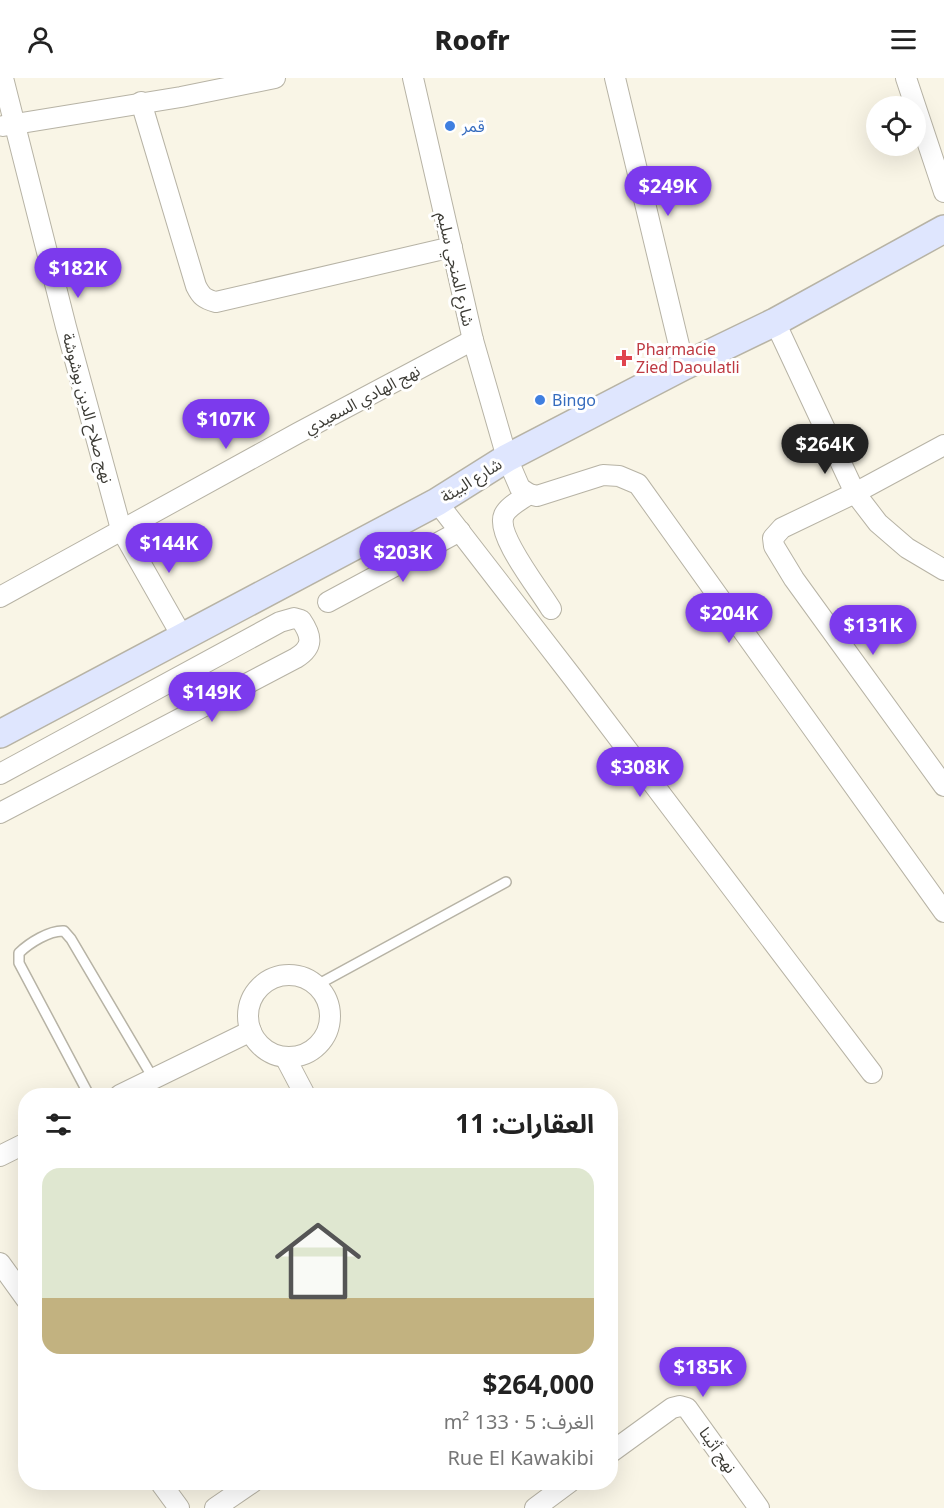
<!DOCTYPE html>
<html lang="ar">
<meta charset="utf-8">
<style>
body{margin:0;font-family:"Noto Sans","Noto Sans Arabic",sans-serif;background:#f2f2f2;color:#222;direction:rtl;height:100vh;display:flex;flex-direction:column;font-size:22px;white-space:nowrap}
*{box-sizing:border-box;margin:0}
p{font-size:20px;color:#767676}
.icon{flex:none;width:33px;height:33px;fill:none;stroke:currentColor;stroke-width:2;stroke-linecap:round;stroke-linejoin:round}
.map{position:relative;flex:1;overflow:hidden;direction:ltr}
.sheet{position:absolute;left:18px;top:1010px;width:600px;height:402px;display:flex;flex-direction:column;background:#fff;border-radius:24px;box-shadow:0 6px 24px #0002;direction:rtl}
.sheet>*{flex:none}
.tools{position:absolute;left:866px;top:18px;display:grid;gap:12px}
.tools a{display:grid;place-items:center;width:60px;height:60px;border-radius:50%;background:#fff;box-shadow:0 6px 24px #0002;font-size:30px}
.price{position:absolute;translate:-50% -51px;padding:0 14px;border-radius:21px;background:#7c3aed;color:#fff;font-size:20px;line-height:39px;filter:drop-shadow(0 2px 3px #0008)}
.price::after{content:'';position:absolute;left:50%;top:36px;width:18px;height:14px;margin-left:-9px;background:inherit;clip-path:polygon(0 0,100% 0,50% 100%)}
.price.on{background:#222;color:#fff}
ul{padding:0;list-style:none}
li{display:grid;align-content:center;gap:12px;height:318px;padding:0 24px}
li span{display:grid;place-items:center;height:186px;border-radius:18px;color:#555}
li>.icon{margin-inline-start:auto}
span .icon{width:108px;height:108px;fill:#fffc;stroke-width:1}
li b{font-size:26px}
h2{display:flex;justify-content:space-between;align-items:center;height:72px;padding:0 24px;font-size:26px}
header{display:flex;justify-content:space-between;align-items:center;height:78px;padding:0 24px;background:#fff;font-size:27px;font-weight:800}
.map>svg:first-child{display:block}
.lines{fill:none;stroke-linecap:round;stroke-linejoin:round}
.service-casing{stroke:#b7b3a5;stroke-width:12}
.minor-casing{stroke:#b7b3a5;stroke-width:22}
.secondary-casing{stroke:#b7b3a5;stroke-width:30}
.service{stroke:#fff;stroke-width:9}
.minor{stroke:#fff;stroke-width:20}
.secondary{stroke:#dfe6fe;stroke-width:27}
.shop-dot{fill:#3f7fe0;stroke:#fff;stroke-width:2}
.health-dot{fill:#e0444e;stroke:#fff;stroke-width:2}
.labels{text-anchor:middle;dominant-baseline:central;stroke-width:6;stroke-linejoin:round;paint-order:stroke}
.shop-label{font-size:16px;fill:#366cbe;stroke:#fff;text-anchor:start}
.street-label{font-size:16px;fill:#3c3b35;stroke:#fff}
.health-label{font-size:16px;fill:#be3a42;stroke:#fff;text-anchor:start}
</style>
<header><svg class="icon" aria-label="menu" viewBox="0 0 24 24"><path d="M4 6h16M4 12h16M4 18h16"/></svg>Roofr<svg class="icon" aria-label="person" viewBox="0 0 24 24"><circle cx="12" cy="8" r="4"/><path d="M4 21q1-7 8-7t8 7"/></svg></header>
<div class="map">
<svg width="944" height="1430" viewBox="0 0 944 1430">
<rect width="100%" height="100%" fill="#f9f5e6"/>
<g class="lines">
<g class="service-casing">
<g id="service">
<polyline points="317,907 506,804"/>
<path d="M89 1017 19 885V875C29 865 50 852 64 853L71 861 153 1000"/>
</g>
</g>
<g class="minor-casing">
<g id="minor">
<polyline points="3,0 66,249 121,451 183,560"/>
<polyline points="413,0 473,262 507,380 520,410 529,416 537,418 603,397 619,398 638,406 944,834"/>
<polyline points="615,0 684,288"/>
<polyline points="906,0 944,114"/>
<path d="M141 24 196 208C201 218 204 221 216 224L452 169"/>
<polyline points="3,48 181,19 275,0"/>
<polyline points="775,244 855,415 878,445 907,470 944,492"/>
<polyline points="944,367 855,415 782,450 773,460 774,468 794,501 944,708"/>
<path d="M529 416C521 422 508 428 504 437 495 457 540 512 551 531"/>
<polyline points="437,424 573,600 872,995"/>
<polyline points="0,519 298,355 473,262"/>
<polyline points="328,524 460,453"/>
<path d="M0 696 280 544 294 540 301 542C312 558 314 569 296 580L0 735"/>
<circle cx="289" cy="938" r="41"/>
<polyline points="285,979 305,1017"/>
<polyline points="120,1017 251,953"/>
<polyline points="0,1078 26,1065"/>
<polyline points="0,1185 26,1221"/>
<polyline points="610,1375 672,1330 680,1328 687,1330 759,1430"/>
<polyline points="160,1404 179,1430"/>
<polyline points="215,1430 253,1404"/>
<polyline points="535,1430 570,1404"/>
</g>
</g>
<g class="secondary-casing">
<polyline id="secondary" points="0,656 437,424 507,380 684,288 775,244 944,151"/>
</g>
<use href="#service" class="service"/>
<use href="#minor" class="minor"/>
<use href="#secondary" class="secondary"/>
</g>
<g class="shop-dot">
<circle cx="450" cy="48" r="6"/>
<circle cx="540" cy="322" r="6"/>
</g>
<path class="health-dot" d="M621 271h6v6h6v6h-6v6h-6v-6h-6v-6h6z"/>
<g class="labels">
<g class="shop-label">
<text x="462" y="48">قمر</text>
<text x="552" y="322">Bingo</text>
</g>
<g class="street-label">
<text transform="translate(456 191) rotate(77)">شارع المنجي سليم</text>
<text transform="translate(362 321) rotate(-28)">نهج الهادي السعيدي</text>
<text transform="translate(88 330) rotate(75)">نهج صلاح الدين بوشوشة</text>
<text transform="translate(471 402) rotate(-32)">شارع البيئة</text>
<text transform="translate(718 1372) rotate(55)">نهج أثينا</text>
</g>
<g class="health-label">
<text x="636" y="271">Pharmacie<tspan x="636" dy="18">Zied Daoulatli</tspan></text>
</g>
</g>
</svg>
<div class="tools">
<a><svg class="icon" aria-label="locate" viewBox="0 0 24 24"><circle cx="12" cy="12" r="6"/><path d="M12 2v4M12 18v4M2 12h4M18 12h4"/></svg></a>
</div>
<b class="price" style="left:668px;top:139px">$249K</b>
<b class="price" style="left:78px;top:221px">$182K</b>
<b class="price" style="left:226px;top:372px">$107K</b>
<b class="price on" style="left:825px;top:397px">$264K</b>
<b class="price" style="left:169px;top:496px">$144K</b>
<b class="price" style="left:403px;top:505px">$203K</b>
<b class="price" style="left:729px;top:566px">$204K</b>
<b class="price" style="left:873px;top:578px">$131K</b>
<b class="price" style="left:212px;top:645px">$149K</b>
<b class="price" style="left:640px;top:720px">$308K</b>
<b class="price" style="left:703px;top:1320px">$185K</b>
<section class="sheet">
<h2>العقارات: 11<svg class="icon" aria-label="filters" viewBox="0 0 24 24"><path d="M4 7h16M4 17h16"/><circle cx="9" cy="7" r="2"/><circle cx="15" cy="17" r="2"/></svg></h2>
<ul>
<li><span style="background:linear-gradient(#dfe7d0 70%,#c2b280 0)"><svg class="icon" aria-label="home" viewBox="0 0 24 24"><path d="M3 11l9-7 9 7M6 9v11h12V9"/></svg></span><div><b>$264,000</b><p>الغرف: 5 · 133 m²</p><p>Rue El Kawakibi</p></div></li>
</ul>
</section>
</div>
